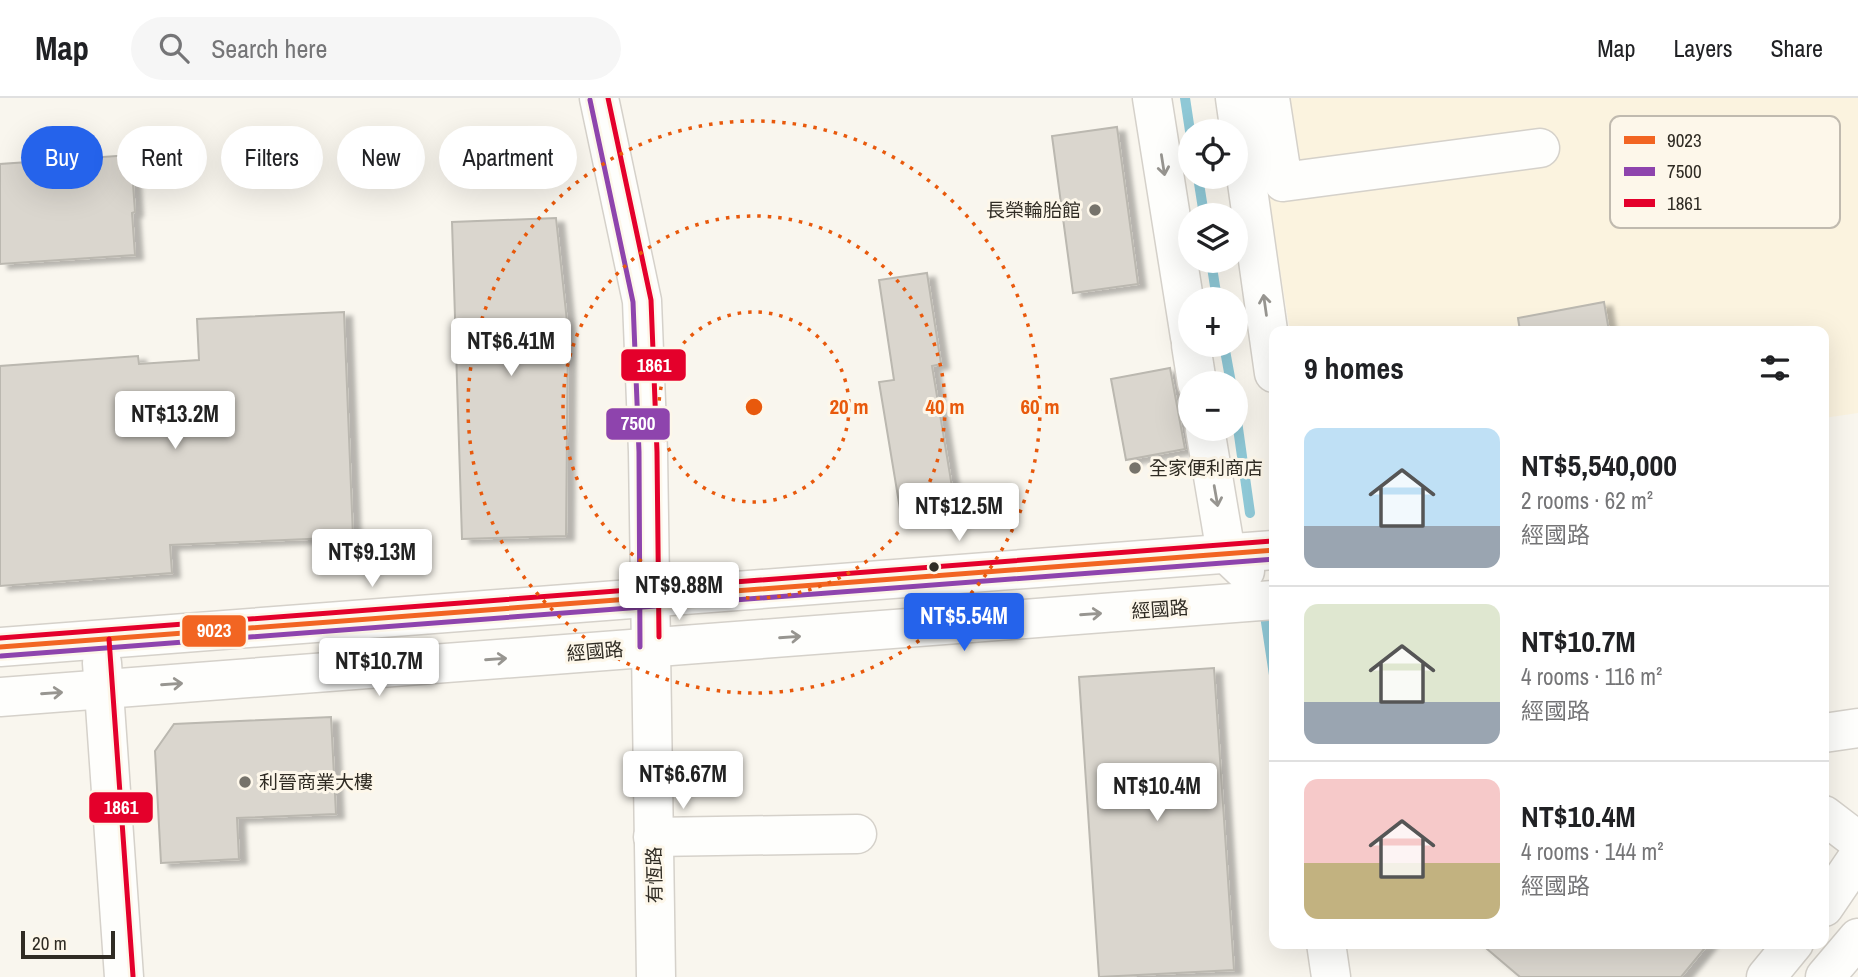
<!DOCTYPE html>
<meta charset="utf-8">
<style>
body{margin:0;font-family:"Archivo Narrow","Noto Sans TC",sans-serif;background:#f6f6f6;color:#202124;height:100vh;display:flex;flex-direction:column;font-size:26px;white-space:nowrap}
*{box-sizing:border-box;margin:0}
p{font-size:23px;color:#757577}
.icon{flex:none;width:38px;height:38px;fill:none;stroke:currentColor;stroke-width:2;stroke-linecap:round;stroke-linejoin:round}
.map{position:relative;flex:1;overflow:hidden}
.panel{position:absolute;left:1269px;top:228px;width:560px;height:623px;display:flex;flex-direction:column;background:#fff;border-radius:14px;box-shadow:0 7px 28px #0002}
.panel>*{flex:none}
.banner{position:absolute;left:21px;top:28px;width:665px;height:63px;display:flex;gap:14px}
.fabs{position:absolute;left:1178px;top:21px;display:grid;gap:14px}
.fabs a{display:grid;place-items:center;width:70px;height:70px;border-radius:50%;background:#fff;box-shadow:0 7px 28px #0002;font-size:35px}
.scale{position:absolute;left:21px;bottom:18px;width:94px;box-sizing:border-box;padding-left:7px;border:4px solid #302c24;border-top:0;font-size:19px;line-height:24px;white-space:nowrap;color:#302c24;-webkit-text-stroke:5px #fdf7ea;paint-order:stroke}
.price{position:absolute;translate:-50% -60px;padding:0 16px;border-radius:7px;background:#fff;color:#222;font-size:23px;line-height:46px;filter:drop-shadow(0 2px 4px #0008)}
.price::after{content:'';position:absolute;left:50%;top:42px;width:21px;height:16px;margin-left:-10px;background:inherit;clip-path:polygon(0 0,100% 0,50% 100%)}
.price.current{background:#2563eb;color:#fff}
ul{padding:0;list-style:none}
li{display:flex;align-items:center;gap:21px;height:175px;padding:0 35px}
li+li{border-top:2px solid #e0e0e0}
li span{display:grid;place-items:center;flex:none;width:196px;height:140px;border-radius:14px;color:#555}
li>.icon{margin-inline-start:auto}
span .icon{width:84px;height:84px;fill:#fffc;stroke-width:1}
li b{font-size:30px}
h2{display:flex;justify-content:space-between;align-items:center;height:84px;padding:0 35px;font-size:30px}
.tag{padding:0 24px;border-radius:32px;background:#fff;box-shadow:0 7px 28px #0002;font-size:24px;line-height:63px}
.tag.current{background:#2563eb;color:#fff}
header{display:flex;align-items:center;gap:42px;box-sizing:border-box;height:98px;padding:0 35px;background:#fff;border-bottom:2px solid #e0e0e0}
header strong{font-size:33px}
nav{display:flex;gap:38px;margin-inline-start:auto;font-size:24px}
.search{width:490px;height:63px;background:#f6f6f6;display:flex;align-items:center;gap:18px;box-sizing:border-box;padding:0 24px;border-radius:38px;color:#757577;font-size:26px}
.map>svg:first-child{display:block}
.built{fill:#fbf3df}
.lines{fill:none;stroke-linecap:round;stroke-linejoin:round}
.stream{stroke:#8fc8d6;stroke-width:10}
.building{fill:#dad6ce;stroke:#bbb8b0;stroke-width:2;filter:url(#shadow)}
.minor-casing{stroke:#d5d1ca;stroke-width:41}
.major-casing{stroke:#d5d1ca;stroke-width:41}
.minor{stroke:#fefefc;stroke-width:38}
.major{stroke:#fefefc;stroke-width:38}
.bus-1-casing{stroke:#fdf7ea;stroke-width:10}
.bus-2-casing{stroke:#fdf7ea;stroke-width:10}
.bus-3-casing{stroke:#fdf7ea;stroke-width:10}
.bus-1{stroke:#f26522;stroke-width:5}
.bus-2{stroke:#8e44ad;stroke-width:5}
.bus-3{stroke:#e4002b;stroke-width:5}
.oneway{stroke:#979590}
.ring{fill:none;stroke:#e8590c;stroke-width:3.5;stroke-dasharray:3.5 7}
.poi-dot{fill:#76736b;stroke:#fdf7ea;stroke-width:2.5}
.bus-dot{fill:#302c24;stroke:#fdf7ea;stroke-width:2.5}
.labels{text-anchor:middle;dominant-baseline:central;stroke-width:6;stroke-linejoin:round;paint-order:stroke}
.poi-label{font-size:19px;fill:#302c24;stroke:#fdf7ea;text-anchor:start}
.street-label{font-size:19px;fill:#302c24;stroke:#fdf7ea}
.key{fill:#fdf7ea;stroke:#c0baaf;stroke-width:2}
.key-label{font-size:19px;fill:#302c24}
.centre{fill:#e8590c;stroke:#fdf7ea;stroke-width:3.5}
.ring-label{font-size:21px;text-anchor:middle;font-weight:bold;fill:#e8590c;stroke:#fdf7ea;stroke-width:6;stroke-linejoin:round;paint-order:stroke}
.line-badge{stroke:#fdf7ea;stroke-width:2.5}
.badge-label{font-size:19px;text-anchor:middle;font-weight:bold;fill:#fff}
</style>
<header>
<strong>Map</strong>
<div class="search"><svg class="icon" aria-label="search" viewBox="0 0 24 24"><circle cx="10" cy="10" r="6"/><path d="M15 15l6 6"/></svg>Search here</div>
<nav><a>Map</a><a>Layers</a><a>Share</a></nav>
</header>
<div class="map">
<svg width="1858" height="879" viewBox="0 0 1858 879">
<defs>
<filter id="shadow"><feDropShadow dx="8" dy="4.5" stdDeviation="2" flood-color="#0004"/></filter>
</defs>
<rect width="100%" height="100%" fill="#f9f6ee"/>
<polygon class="built" points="1252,0 1858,0 1858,315 1824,320 1824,233 1290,233"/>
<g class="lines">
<g class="stream">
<polyline points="1185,0 1190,33"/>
<polyline points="1198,79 1204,117"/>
<polyline points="1211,163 1217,201"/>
<polyline points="1224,247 1231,285"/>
<polyline points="1236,316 1250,415"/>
<polyline points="1264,511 1274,577"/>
</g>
</g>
<g class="building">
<polygon points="1117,29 1138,186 1073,195 1052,38"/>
<polygon points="131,57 135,114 132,115 135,157 0,166 0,66"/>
<polygon points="556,120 568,233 566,438 462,441 452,124"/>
<polygon points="927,175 941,266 932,268 954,401 900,411 879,284 894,282 879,182"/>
<polygon points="1604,204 1609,233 1520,233 1518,220"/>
<polygon points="344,214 353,439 170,447 172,475 0,488 0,268 138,258 139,266 199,262 197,221"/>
<polygon points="1170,270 1185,351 1126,362 1111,281"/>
<polygon points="1214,570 1234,872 1099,879 1079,579"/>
<polygon points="331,619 336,716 237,720 239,761 161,765 155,653 174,626"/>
<polygon points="1480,845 1709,845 1681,879 1520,879"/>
</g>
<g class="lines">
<g class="minor-casing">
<g id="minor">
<polyline points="599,0 642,203 648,354 656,879"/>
<polyline points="1152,0 1190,239"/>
<polyline points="1235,0 1274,275"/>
<polyline points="1270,0 1283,84 1540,50"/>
<polyline points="1191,247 1197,285"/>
<polyline points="1205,331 1226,455 1245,473"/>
<polyline points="0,549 1274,452"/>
<polyline points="102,565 124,879"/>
<polyline points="0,599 1274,502"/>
<polyline points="1824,635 1858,630"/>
<polyline points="1824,717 1858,743"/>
<polyline points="653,739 857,736"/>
<polyline points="1326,845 1331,879"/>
</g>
</g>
<g class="major-casing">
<g id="major">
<polyline points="1824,809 1858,759"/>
<polyline points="1766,879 1794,845"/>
<polyline points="1825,879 1858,840"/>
</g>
</g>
<use href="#minor" class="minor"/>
<use href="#major" class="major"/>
<g class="bus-1-casing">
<polyline id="bus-1" points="0,549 1274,452"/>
</g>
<g class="bus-2-casing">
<g id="bus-2">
<polyline points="590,2 633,204 639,354 640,549"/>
<polyline points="1,558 1274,461"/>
</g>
</g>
<g class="bus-3-casing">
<g id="bus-3">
<polyline points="608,0 651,202 657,354 659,539"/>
<polyline points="0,540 1273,443"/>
<polyline points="109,541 133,878"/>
</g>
</g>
<use href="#bus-1" class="bus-1"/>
<use href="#bus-2" class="bus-2"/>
<use href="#bus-3" class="bus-3"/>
</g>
<defs><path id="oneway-shaft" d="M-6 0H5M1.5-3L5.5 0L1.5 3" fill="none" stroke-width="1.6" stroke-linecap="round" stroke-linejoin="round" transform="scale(1.75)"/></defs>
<g class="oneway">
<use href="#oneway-shaft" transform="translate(1163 67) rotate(81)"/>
<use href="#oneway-shaft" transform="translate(1265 207) rotate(-98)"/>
<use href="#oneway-shaft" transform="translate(1216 398) rotate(80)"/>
<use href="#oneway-shaft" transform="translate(1091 516) rotate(-4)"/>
<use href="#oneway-shaft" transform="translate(790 539) rotate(-4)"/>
<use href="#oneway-shaft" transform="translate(496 561) rotate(-4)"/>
<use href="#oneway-shaft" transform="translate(172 586) rotate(-4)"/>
<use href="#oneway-shaft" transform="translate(52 595) rotate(-4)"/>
</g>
<g class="ring">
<circle cx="754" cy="309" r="95"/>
<circle cx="754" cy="309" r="191"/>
<circle cx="754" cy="309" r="286"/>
</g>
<g class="poi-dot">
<circle cx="1095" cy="112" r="7"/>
<circle cx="1135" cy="370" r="7"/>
<circle cx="245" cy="684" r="7"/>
</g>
<circle class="bus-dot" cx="934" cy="469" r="6"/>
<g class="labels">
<g class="poi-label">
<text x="1081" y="112" text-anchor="end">長榮輪胎館</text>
<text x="1149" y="370">全家便利商店</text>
<text x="259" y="684">利晉商業大樓</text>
</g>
<g class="street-label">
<text transform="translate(1160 511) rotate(-4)">經國路</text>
<text transform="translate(595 553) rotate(-5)">經國路</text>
<text transform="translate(654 777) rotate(-91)">有恆路</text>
</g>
</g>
<rect x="1610" y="18" width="230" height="112" rx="10" class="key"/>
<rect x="1624" y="38" width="31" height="8" fill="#f26522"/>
<rect x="1624" y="69" width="31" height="9" fill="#8e44ad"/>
<rect x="1624" y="101" width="31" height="8" fill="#e4002b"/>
<g class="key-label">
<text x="1667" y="49">9023</text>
<text x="1667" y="80">7500</text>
<text x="1667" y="112">1861</text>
</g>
<circle cx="754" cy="309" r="10" class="centre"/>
<g class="ring-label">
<text x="849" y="316">20 m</text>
<text x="945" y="316">40 m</text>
<text x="1040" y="316">60 m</text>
</g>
<g class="line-badge">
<rect x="620" y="250" width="67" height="34" rx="7" fill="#e4002b"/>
<rect x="605" y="309" width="66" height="34" rx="7" fill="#8e44ad"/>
<rect x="181" y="516" width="66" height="34" rx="7" fill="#f26522"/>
<rect x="88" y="693" width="66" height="33" rx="7" fill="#e4002b"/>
</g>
<g class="badge-label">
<text x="654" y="274">1861</text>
<text x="638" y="332">7500</text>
<text x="214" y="539">9023</text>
<text x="121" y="716">1861</text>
</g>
</svg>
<div class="fabs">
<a><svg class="icon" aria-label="locate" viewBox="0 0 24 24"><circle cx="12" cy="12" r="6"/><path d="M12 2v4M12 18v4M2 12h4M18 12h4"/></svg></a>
<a><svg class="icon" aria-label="layers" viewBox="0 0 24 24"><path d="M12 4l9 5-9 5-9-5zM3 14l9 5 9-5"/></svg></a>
<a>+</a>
<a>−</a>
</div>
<div class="scale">20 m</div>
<b class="price" style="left:511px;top:280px">NT$6.41M</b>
<b class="price" style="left:175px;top:353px">NT$13.2M</b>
<b class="price" style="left:959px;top:445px">NT$12.5M</b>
<b class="price" style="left:372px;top:491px">NT$9.13M</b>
<b class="price" style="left:679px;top:524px">NT$9.88M</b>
<b class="price current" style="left:964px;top:555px">NT$5.54M</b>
<b class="price" style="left:379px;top:600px">NT$10.7M</b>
<b class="price" style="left:683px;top:713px">NT$6.67M</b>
<b class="price" style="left:1157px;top:725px">NT$10.4M</b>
<div class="banner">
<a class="tag current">Buy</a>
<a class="tag">Rent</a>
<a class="tag">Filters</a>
<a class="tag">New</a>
<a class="tag">Apartment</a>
</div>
<section class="panel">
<h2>9 homes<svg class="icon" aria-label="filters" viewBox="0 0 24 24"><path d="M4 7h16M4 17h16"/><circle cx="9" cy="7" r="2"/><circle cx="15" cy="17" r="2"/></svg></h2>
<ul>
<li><span style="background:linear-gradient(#bfe0f5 70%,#9aa5b1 0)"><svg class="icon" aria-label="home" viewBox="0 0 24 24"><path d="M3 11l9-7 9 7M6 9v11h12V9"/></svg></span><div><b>NT$5,540,000</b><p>2 rooms · 62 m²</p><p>經國路</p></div></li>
<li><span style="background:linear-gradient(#dfe7d0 70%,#9aa5b1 0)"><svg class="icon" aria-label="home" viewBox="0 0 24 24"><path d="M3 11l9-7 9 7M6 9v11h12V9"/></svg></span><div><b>NT$10.7M</b><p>4 rooms · 116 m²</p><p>經國路</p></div></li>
<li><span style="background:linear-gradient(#f6c9c9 60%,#c2b280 0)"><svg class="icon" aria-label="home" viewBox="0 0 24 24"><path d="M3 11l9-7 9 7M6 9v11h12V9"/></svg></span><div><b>NT$10.4M</b><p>4 rooms · 144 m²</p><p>經國路</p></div></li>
</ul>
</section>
</div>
